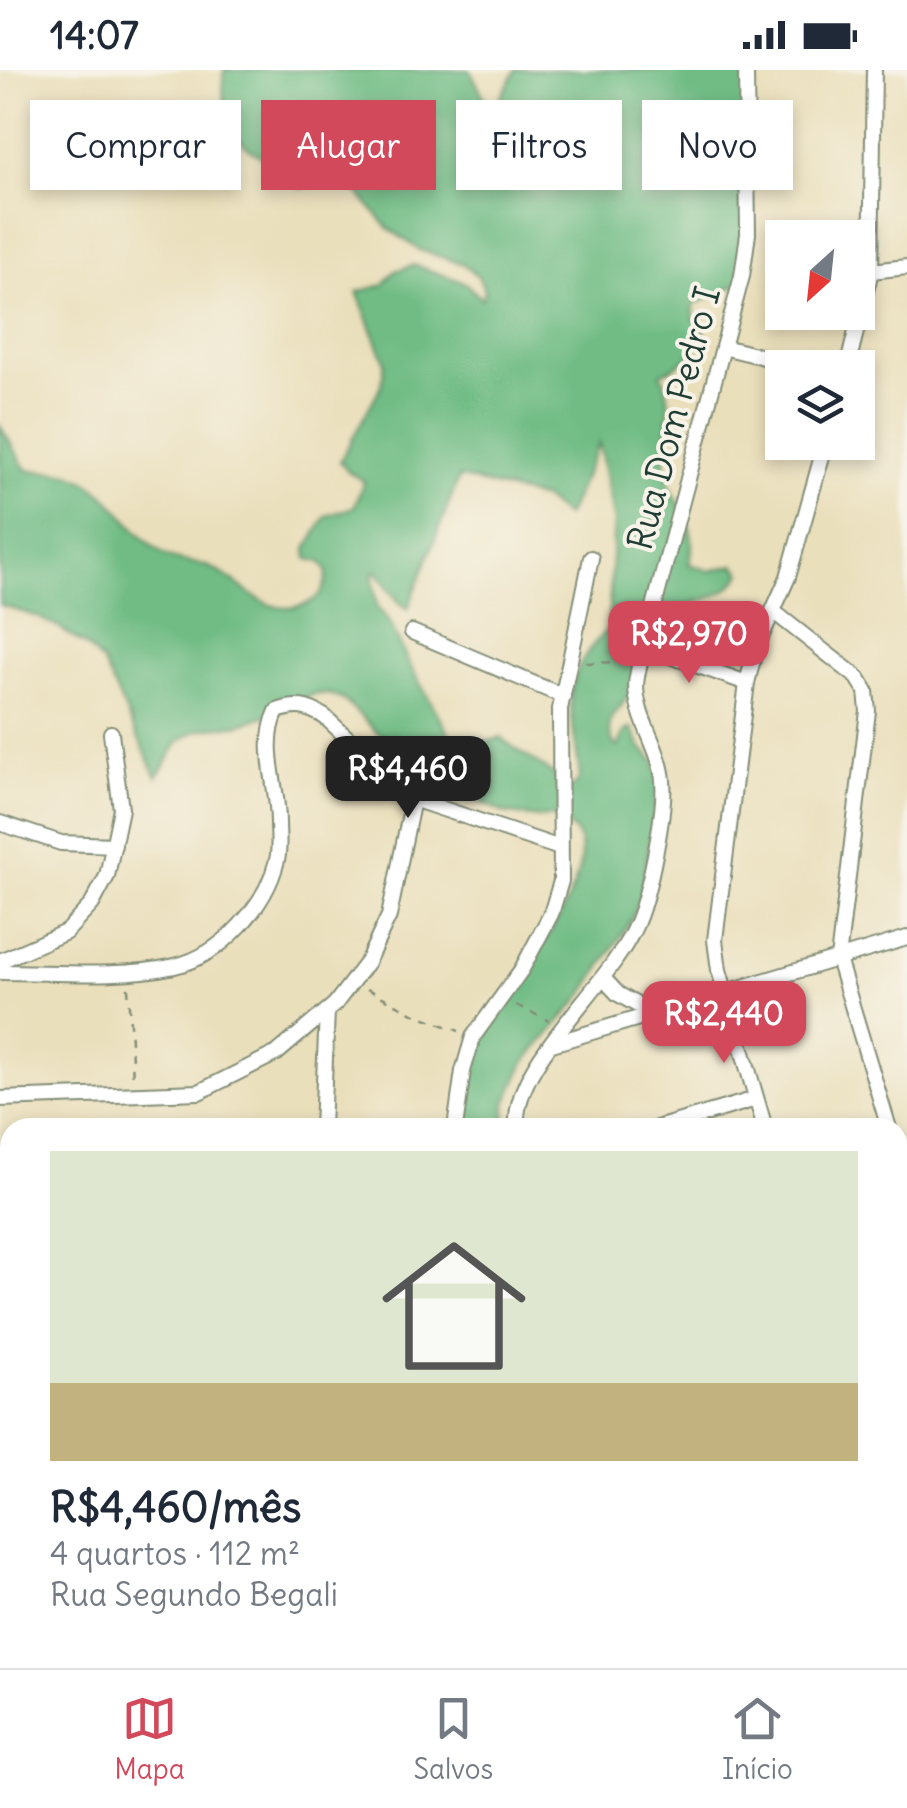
<!DOCTYPE html>
<html lang="pt">
<meta charset="utf-8">
<style>
body{margin:0;font-family:Delius,sans-serif;background:#f2f2f3;color:#1f2937;height:100vh;display:flex;flex-direction:column;font-size:38px;white-space:nowrap}
*{box-sizing:border-box;margin:0}
p{font-size:32px;color:#747a83}
.icon{flex:none;width:55px;height:55px;fill:none;stroke:currentColor;stroke-width:2;stroke-linecap:round;stroke-linejoin:round}
.map{position:relative;flex:1;overflow:hidden}
.details{position:absolute;left:0px;top:1048px;width:908px;height:552px;display:flex;flex-direction:column;background:#fff;border-radius:30px 30px 0 0;box-shadow:0 5px 15px #0003}
.details>*{flex:none}
.top-card{position:absolute;left:30px;top:30px;width:848px;height:90px;display:flex;gap:20px}
.needle{width:65px;rotate:207deg}
.buttons{position:absolute;left:765px;top:150px;display:grid;gap:20px}
.buttons a{display:grid;place-items:center;width:110px;height:110px;border-radius:0px;background:#fff;box-shadow:0 5px 15px #0003;font-size:50px}
.price{position:absolute;translate:-50% -85px;padding:0 22px;border-radius:20px;background:#d1495b;color:#fff;font-size:32px;line-height:65px;filter:drop-shadow(0 2px 5px #0008)}
.price::after{content:'';position:absolute;left:50%;top:60px;width:30px;height:22px;margin-left:-15px;background:inherit;clip-path:polygon(0 0,100% 0,50% 100%)}
.price.active{background:#222;color:#fff}
ul{padding:0;list-style:none}
li{display:grid;align-content:center;gap:20px;height:530px;padding:0 50px}
li+li{border-top:2px solid #e0e1e3}
li span{display:grid;place-items:center;height:310px;border-radius:0px;color:#555}
li>.icon{margin-inline-start:auto}
span .icon{width:180px;height:180px;fill:#fffc;stroke-width:1}
li b{font-size:42px}
.tag{padding:0 35px;border-radius:0px;background:#fff;box-shadow:0 5px 15px #0003;font-size:35px;line-height:90px}
.tag.active{background:#d1495b;color:#fff}
.status{display:flex;justify-content:space-between;align-items:center;height:70px;padding:0 50px;background:#fff;direction:ltr}
.status svg{height:28px;fill:currentColor}
.menu{display:flex;justify-content:space-around;align-items:center;height:140px;border-top:2px solid #e0e1e3;background:#fff;font-size:28px;color:#747a83}
.menu a{display:grid;justify-items:center;gap:5px}
.menu .active{color:#d1495b}
.map>svg:first-child{display:block}
.forest{fill:#6fbc84;stroke:#477c5c;stroke-width:2.5;fill-rule:evenodd}
.water{fill:#78aae4;stroke:#4c748c;stroke-width:2.5}
.lines{fill:none;stroke-linecap:round;stroke-linejoin:round}
.street-casing{stroke:#848e78;stroke-width:18}
.secondary-casing{stroke:#848e78;stroke-width:24}
.primary-casing{stroke:#848e78;stroke-width:26}
.path{stroke:#848e78;stroke-width:2.5;stroke-dasharray:8 8;stroke-linecap:butt}
.street{stroke:#fff;stroke-width:14}
.secondary{stroke:#fff;stroke-width:20}
.primary{stroke:#fff;stroke-width:22}
.labels{text-anchor:middle;dominant-baseline:central;stroke-width:8;stroke-linejoin:round;paint-order:stroke}
.street-label{font-size:35px;fill:#1f3d34;stroke:#f7f3e8}
</style>
<div class="status"><b>14:07</b><svg viewBox="0 0 49 12"><path d="M0 12V9h3v3zM5 12V6h3v6zM10 12V3h3v9zM15 12V0h3v12zM26 1h20v11H26zM47 4h2v5h-2z"/></svg></div>
<div class="map">
<svg width="907" height="1598" viewBox="0 0 907 1598">
<rect width="100%" height="100%" fill="#f7f3e8"/>
<filter id="ink" filterUnits="userSpaceOnUse"><feTurbulence type="fractalNoise" baseFrequency=".01" numOctaves="2"/><feDisplacementMap in="SourceGraphic" scale="20" xChannelSelector="R" yChannelSelector="G"/><feConvolveMatrix kernelMatrix="1 2 1 2 8 2 1 2 1" color-interpolation-filters="sRGB"/></filter>
<filter id="wash" filterUnits="userSpaceOnUse"><feTurbulence type="fractalNoise" baseFrequency=".0048" numOctaves="4" result="noise"/><feDisplacementMap in="SourceGraphic" scale="40" xChannelSelector="R" yChannelSelector="G"/><feGaussianBlur stdDeviation="2.25" result="paint"/><feColorMatrix in="noise" values="0 0 0 0 0 0 0 0 0 0 0 0 0 0 0 0 0 1.4 0 .05"/><feComposite in="paint" operator="in"/></filter>
<g filter="url(#wash)">
<rect width="100%" height="100%" fill="#eadfbb"/>
<g class="forest">
<path d="M224 0H470L488 35 494 39 516 0H750L745 116 751 189 745 206 735 216 694 234V248L705 258C699 283 683 294 661 303 677 338 663 361 665 397 667 428 703 452 689 494L709 501 735 495 742 503C724 536 679 527 656 555 640 575 642 600 631 621 618 646 600 646 615 676H619L624 662 632 658 640 676 655 692 659 712 641 825 632 848 583 925 525 992 506 1033 505 1057H465C468 1034 466 1003 475 981 495 933 603 815 577 765 573 757 560 751 553 746L538 748 504 743 417 699 401 675 378 663 344 630 329 624H314L281 641 241 654 197 660 179 671 157 707 102 592 85 575 59 558 38 547 0 535V356L27 400C44 402 65 400 80 408 115 426 132 464 165 485 178 493 195 491 209 497 242 510 264 549 303 535 321 529 326 518 327 501L321 492 308 489 307 479 326 446 354 437 364 411 349 402 340 391 381 316 385 292 357 222 383 215 395 201 414 195 464 212 482 229 485 221 478 206 463 194 420 180 389 159 345 107 320 110 301 118C286 93 273 96 251 80 225 61 221 30 224 0ZM599 373 614 452 608 559C554 611 573 641 580 707L574 717 569 718C549 697 523 686 501 668L462 677 455 674 408 592 391 555 377 536 372 504 376 501 398 531 408 539 459 407 544 429 566 447Z"/>
<polygon points="301,1590 480,1590 500,1598 336,1598"/>
</g>
<polygon class="water" points="433,1590 599,1590 611,1598 459,1598"/>
</g>
<g filter="url(#ink)">
<g class="lines">
<g class="street-casing">
<g id="street">
<polyline points="871,201 907,197"/>
<polyline points="723,277 808,298"/>
<polyline points="847,298 871,201 874,0"/>
<polyline points="774,542 858,608 866,621 868,641 838,889 889,1058"/>
<polyline points="412,562 563,626"/>
<polyline points="644,577 747,613"/>
<polyline points="0,753 61,773 114,775"/>
<polyline points="0,891 66,862 92,834 107,806 121,739 111,663"/>
<path d="M0 902C57 902 120 908 175 896 222 885 266 836 277 790 280 779 278 764 278 752 278 714 260 677 277 641 297 634 307 636 325 647L413 729 560 778"/>
<polyline points="604,909 618,924 653,944"/>
<polyline points="552,974 907,868"/>
<polyline points="0,1029 199,1022 277,983 335,934 367,892 389,846 413,729"/>
<polyline points="322,1058 327,941"/>
<polyline points="455,1058 463,1001 473,967 522,899 551,844 561,811 560,639 591,488"/>
<path d="M517 1058C511 991 611 917 637 852 649 823 666 741 663 710 660 677 636 649 636 615 637 599 644 580 647 563L742 206 748 164 746 0"/>
<polyline points="657,1058 756,1029"/>
<polyline points="765,1058 719,900 715,870 747,613 755,581 788,507 826,372"/>
<polyline points="898,1085 907,1115"/>
<polyline points="0,1158 10,1157"/>
<polyline points="0,1285 10,1285"/>
<polyline points="0,1345 10,1372"/>
<polyline points="0,1393 10,1394"/>
<polyline points="0,1425 10,1425"/>
</g>
</g>
<g class="secondary-casing">
<polyline id="secondary" points="769,1590 773,1598"/>
</g>
<g class="primary-casing">
<g id="primary">
<polyline points="37,1590 47,1598"/>
<polyline points="106,1590 211,1598"/>
<polyline points="0,1593 24,1590"/>
</g>
</g>
<g class="path">
<polyline points="586,593 628,592"/>
<polyline points="128,917 133,1009"/>
<polyline points="367,919 415,944 459,961"/>
<polyline points="516,935 549,951"/>
<polyline points="898,1181 907,1178"/>
<polyline points="445,1598 450,1590"/>
</g>
<use href="#street" class="street"/>
<use href="#secondary" class="secondary"/>
<use href="#primary" class="primary"/>
</g>
</g>
<g class="labels">
<g class="street-label">
<text transform="translate(673 348) rotate(-75)">Rua Dom Pedro I</text>
</g>
</g>
</svg>
<div class="buttons">
<a><svg class="needle" viewBox="-14 -14 28 28"><path d="M0-13l5 13h-10z" fill="#e53935"/><path d="M0 13l5-13h-10z" fill="#747a83"/></svg></a>
<a><svg class="icon" aria-label="layers" viewBox="0 0 24 24"><path d="M12 4l9 5-9 5-9-5zM3 14l9 5 9-5"/></svg></a>
</div>
<b class="price" style="left:689px;top:616px">R$2,970</b>
<b class="price active" style="left:408px;top:751px">R$4,460</b>
<b class="price" style="left:724px;top:996px">R$2,440</b>
<div class="top-card">
<a class="tag">Comprar</a>
<a class="tag active">Alugar</a>
<a class="tag">Filtros</a>
<a class="tag">Novo</a>
</div>
<section class="details">
<ul>
<li><span style="background:linear-gradient(#dfe7d0 75%,#c2b280 0)"><svg class="icon" aria-label="home" viewBox="0 0 24 24"><path d="M3 11l9-7 9 7M6 9v11h12V9"/></svg></span><div><b>R$4,460/mês</b><p>4 quartos · 112 m²</p><p>Rua Segundo Begali</p></div></li>
</ul>
</section>
</div>
<nav class="menu">
<a class="active"><svg class="icon" aria-label="map" viewBox="0 0 24 24"><path d="M3 6l6-2 6 2 6-2v14l-6 2-6-2-6 2zM9 4v14M15 6v14"/></svg>Mapa</a>
<a><svg class="icon" aria-label="saved" viewBox="0 0 24 24"><path d="M7 4h10v16l-5-4-5 4z"/></svg>Salvos</a>
<a><svg class="icon" aria-label="home" viewBox="0 0 24 24"><path d="M3 11l9-7 9 7M6 9v11h12V9"/></svg>Início</a>
</nav>
